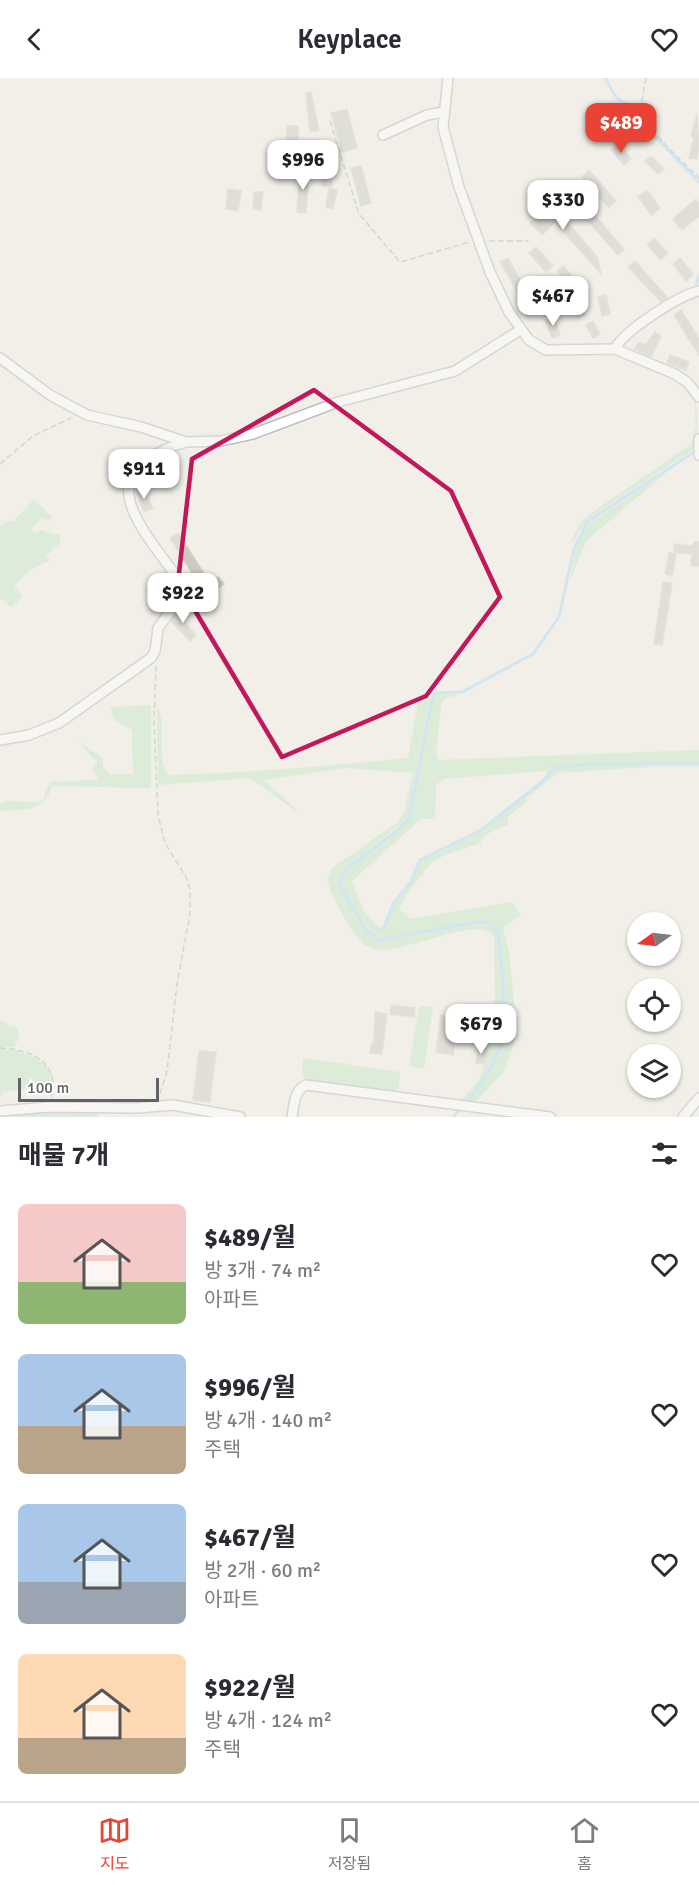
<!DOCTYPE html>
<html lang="ko">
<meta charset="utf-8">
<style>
body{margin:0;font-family:Signika,"Noto Sans KR",sans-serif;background:#f2f2f3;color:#2b2b33;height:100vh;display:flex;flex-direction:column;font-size:22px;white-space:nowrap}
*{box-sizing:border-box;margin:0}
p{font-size:20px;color:#7c7c81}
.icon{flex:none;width:33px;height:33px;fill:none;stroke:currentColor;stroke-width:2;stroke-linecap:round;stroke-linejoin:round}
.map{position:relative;height:1039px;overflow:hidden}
.sheet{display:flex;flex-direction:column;background:#fff;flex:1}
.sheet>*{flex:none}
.needle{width:39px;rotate:256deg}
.buttons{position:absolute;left:627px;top:834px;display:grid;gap:12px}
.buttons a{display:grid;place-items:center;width:54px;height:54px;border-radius:50%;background:#fff;box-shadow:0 2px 4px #0004;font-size:30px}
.scale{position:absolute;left:18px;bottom:15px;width:141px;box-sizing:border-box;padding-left:6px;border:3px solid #5f6368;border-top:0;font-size:16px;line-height:21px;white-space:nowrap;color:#5f6368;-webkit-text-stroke:4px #fff;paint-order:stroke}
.price{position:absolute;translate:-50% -51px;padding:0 14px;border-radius:12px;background:#fff;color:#222;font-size:20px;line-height:39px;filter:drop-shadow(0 2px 3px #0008)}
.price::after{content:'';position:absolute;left:50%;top:36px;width:18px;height:14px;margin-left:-9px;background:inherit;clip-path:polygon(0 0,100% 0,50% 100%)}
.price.active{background:#ea4335;color:#fff}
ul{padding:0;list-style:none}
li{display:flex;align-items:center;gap:18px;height:150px;padding:0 18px}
li span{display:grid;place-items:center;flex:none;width:168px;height:120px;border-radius:9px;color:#555}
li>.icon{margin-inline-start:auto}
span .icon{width:72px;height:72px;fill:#fffc;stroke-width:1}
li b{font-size:26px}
h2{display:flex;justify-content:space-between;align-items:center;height:72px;padding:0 18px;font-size:26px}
header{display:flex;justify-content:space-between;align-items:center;height:78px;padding:0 18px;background:#fff;font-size:27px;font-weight:600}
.dock{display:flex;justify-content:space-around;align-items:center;height:84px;border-top:2px solid #e1e1e2;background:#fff;font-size:16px;color:#7c7c81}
.dock a{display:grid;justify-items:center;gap:3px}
.dock .active{color:#ea4335}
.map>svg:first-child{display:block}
.green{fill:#c5e8c5}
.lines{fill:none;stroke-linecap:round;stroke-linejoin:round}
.stream{stroke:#aadaff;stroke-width:3}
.building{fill:#cccac5;stroke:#d6d1c6;stroke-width:1.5}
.minor-casing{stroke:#b5b8bc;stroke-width:12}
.path{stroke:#9cc7a9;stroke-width:1.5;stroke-dasharray:6 3;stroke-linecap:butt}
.minor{stroke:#fff;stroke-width:9}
.marked{fill:none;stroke:#c2185b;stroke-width:4.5;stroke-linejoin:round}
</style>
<header><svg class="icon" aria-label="back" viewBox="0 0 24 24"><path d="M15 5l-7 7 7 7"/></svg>Keyplace<svg class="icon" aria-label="heart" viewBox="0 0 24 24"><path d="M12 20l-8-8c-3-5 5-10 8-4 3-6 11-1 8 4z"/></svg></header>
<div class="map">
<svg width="699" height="1039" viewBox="0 0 699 1039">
<rect width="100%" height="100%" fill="#f1efe8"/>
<g class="green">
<polygon points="622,22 641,30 658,58 699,102"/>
<path d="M694 318C699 333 698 354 694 371L585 443 570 470 573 459 583 441 691 366 696 348Z"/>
<polygon points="668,393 586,463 570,503 576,467 587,447"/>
<polygon points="34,421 52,439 48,443 41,440 32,451 36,455 41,452 54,457 59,455 61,464 46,478 50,482 28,493 14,509 22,517 18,526 15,525 11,529 0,520 0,448 7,443 13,444"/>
<path d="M443 615 460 617 445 620 441 627 436 677 439 682 699 672V685H591L552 689 547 695 545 693 443 701 436 707 435 741H421L352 803 366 838 368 837 381 851 384 850 394 826 410 806 421 783 482 753 544 702 553 691 591 687 664 688 558 695 526 720 527 723 507 740 508 747 495 751 481 761V765L445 777 431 785 409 813 399 830 410 841 512 824 521 837 503 850 509 874 517 955 505 992 473 1027 467 1026C503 980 509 961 505 903 503 885 503 867 497 849L486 842 477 843 379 861 368 852 340 807C347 781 390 761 410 741L433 621 436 616Z"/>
<path d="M419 618H430L408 740 345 790 338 807 367 854 378 863 478 845H486L495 850 499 863C505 937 515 961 466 1023H461L479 1002 484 988 487 967 494 960 498 938 495 930 494 859C479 833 397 882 370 870 358 864 351 850 344 839 337 826 330 815 327 801L332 790 398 744 404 734 413 695 346 690 264 702 303 738 250 700 158 707 157 629C168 646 155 676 168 697 248 695 328 688 408 680Z"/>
<path d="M151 627V710L52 708C45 735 23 731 0 733V726L8 723 39 724 43 722 50 704 96 702 98 698 92 693 98 683 92 680 79 664 103 680V689L110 696H133L132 652 114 642 110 629Z"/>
<polygon points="419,928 433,929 424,990 409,988"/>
<polygon points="0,942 11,949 16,948 20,958 14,969 0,969"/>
<path d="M0 971C21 972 43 979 53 998L51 1013 29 1010 4 1014 0 1019Z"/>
<polygon points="303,980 400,994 399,1010 392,1015 306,1003 302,995"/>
<polygon points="95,1032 98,1039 0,1039 1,1035"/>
</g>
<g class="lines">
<g class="stream">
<polyline points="605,0 614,16 699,104"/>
<polyline points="695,210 699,198"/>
<polyline points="380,851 384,849 393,826 410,805 420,782 481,752 544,702 553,690 591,686 699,686"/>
<path d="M467 1024C504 977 507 959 503 900 501 882 501 866 496 849L486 844H477L379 862 367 853 339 807 346 791 396 753 409 741 432 620 435 615 462 614 533 576 559 539 574 471 587 444 694 374"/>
<polyline points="453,1039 460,1031"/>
</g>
</g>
<g class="building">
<polygon points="311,14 319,53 310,53 306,15"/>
<polygon points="347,31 357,70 342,74 331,35"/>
<polygon points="697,37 699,71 697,81 689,80 694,59 691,58"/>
<polygon points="287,48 298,48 298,72 286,72"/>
<polygon points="618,65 631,81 624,87 611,71"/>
<polygon points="651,78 664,91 658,96 645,83"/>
<polygon points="321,86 330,86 332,108 322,108"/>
<polygon points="361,88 371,125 361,128 351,90"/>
<polygon points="300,91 309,92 306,135 297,134"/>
<polygon points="589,92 616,123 609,130 582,99"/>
<polygon points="571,108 624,172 618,177 563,115"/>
<polygon points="329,110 337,112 333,131 326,129"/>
<polygon points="228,111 241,113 238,133 226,131"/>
<polygon points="647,112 660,130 651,137 638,119"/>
<polygon points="254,114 263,114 261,132 253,131"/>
<polygon points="696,121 699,125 699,138 682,152 673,141"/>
<polygon points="551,125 597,179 601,196 555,144 542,157 530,145"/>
<polygon points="654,160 668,175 661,182 647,167"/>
<polygon points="536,169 553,188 546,194 529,175"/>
<polygon points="508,180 536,231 527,238 519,222 522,221 500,184"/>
<polygon points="680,180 693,196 686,203 673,186"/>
<polygon points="635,183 658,209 668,220 661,224 628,189"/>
<polygon points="564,188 575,203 568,208 557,193"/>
<polygon points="606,217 610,236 602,238 598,219"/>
<polygon points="577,220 585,237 578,240 570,223"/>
<polygon points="681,232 699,261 699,277 680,247 682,241 679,245 674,237"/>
<polygon points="554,239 560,257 552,260 545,242"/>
<polygon points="593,243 600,256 593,260 586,247"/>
<polygon points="655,254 661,258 651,279 635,271 639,264 645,267"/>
<polygon points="670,277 689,284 686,292 667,285"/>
<polygon points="143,410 153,430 144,434 136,413"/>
<polygon points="178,455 210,505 218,499 224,506 207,519 170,460"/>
<polygon points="694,464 699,464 699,488 691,487 692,476 674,474 674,466 693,468"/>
<polygon points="669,475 676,476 672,498 665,496"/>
<polygon points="663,504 672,505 662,567 654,566"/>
<polygon points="183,527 188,531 181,540 196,557 190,563 171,543"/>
<polygon points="391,927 415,930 414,939 390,936"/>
<polygon points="375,934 387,936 382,976 370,975 372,965 374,965"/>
<polygon points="441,937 458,940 453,977 436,974"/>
<polygon points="479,968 487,970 484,986 476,985"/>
<polygon points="199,973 216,974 210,1024 193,1022"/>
</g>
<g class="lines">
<g class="minor-casing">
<g id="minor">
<polyline points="448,0 443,49 459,109 490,194 509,234 529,262 546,272 615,271 675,296 688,305 699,319"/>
<polyline points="383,57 427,37 443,34"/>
<path d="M615 271C623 253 680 217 699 213"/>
<polyline points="0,280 50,317 87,337 141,349 186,364 221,363 253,356 338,324 455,293 520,252"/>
<polyline points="699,361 699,377"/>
<path d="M0 662 29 657 59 645 151 580 155 573 158 550 184 514V509C145 452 81 395 186 364"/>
<polyline points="0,1033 48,1029 137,1030 173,1027 240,1039"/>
<path d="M292 1039C294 1028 294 1012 306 1007L550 1039"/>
<polyline points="683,1039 699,1020"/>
</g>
</g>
<g class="path">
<path d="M646 0C645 9 641 20 642 29 644 50 684 85 699 100"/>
<polyline points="330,43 359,136 400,184 470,164"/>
<polyline points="489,163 528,163"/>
<polyline points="0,386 33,358 71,340"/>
<polyline points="156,588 154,644 158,737 165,765 186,799 190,812 190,836 177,906 167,993 159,1019"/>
<path d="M0 970C30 971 61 984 51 1019"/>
</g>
<use href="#minor" class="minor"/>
</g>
<path d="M0 0H699V1039H0ZM314 312 451 413 500 519 426 618 282 679 178 504 192 381Z" fill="#f1efe8" fill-opacity=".55" fill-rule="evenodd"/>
<path class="marked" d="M314 312 451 413 500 519 426 618 282 679 178 504 192 381Z"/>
</svg>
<div class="buttons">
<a><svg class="needle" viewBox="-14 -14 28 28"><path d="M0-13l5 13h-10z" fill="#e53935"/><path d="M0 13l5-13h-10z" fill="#7c7c81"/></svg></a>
<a><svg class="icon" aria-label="locate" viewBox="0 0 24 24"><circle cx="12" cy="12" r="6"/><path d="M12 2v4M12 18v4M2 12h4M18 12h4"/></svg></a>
<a><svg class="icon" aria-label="layers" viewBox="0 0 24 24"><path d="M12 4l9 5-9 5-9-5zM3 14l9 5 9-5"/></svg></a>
</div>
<div class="scale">100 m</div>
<b class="price active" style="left:621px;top:76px">$489</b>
<b class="price" style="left:303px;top:113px">$996</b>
<b class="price" style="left:563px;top:153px">$330</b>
<b class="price" style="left:553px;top:249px">$467</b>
<b class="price" style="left:144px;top:422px">$911</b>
<b class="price" style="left:183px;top:546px">$922</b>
<b class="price" style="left:481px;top:977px">$679</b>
</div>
<section class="sheet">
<h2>매물 7개<svg class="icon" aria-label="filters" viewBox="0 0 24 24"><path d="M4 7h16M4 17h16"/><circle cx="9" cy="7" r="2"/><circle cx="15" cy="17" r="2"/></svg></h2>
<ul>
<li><span style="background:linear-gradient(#f6c9c9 65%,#8fb573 0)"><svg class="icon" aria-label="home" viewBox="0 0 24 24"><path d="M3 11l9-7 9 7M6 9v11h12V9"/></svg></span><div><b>$489/월</b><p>방 3개 · 74 m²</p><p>아파트</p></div><svg class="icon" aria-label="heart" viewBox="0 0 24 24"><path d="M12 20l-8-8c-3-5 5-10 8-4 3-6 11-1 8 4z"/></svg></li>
<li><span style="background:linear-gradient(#a9c7e8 60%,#b9a48a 0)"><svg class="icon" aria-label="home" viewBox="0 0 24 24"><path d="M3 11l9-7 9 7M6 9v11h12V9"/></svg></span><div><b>$996/월</b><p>방 4개 · 140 m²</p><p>주택</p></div><svg class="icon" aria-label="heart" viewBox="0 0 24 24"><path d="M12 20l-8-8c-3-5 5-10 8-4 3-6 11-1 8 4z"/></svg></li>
<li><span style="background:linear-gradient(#a9c7e8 65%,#9aa5b1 0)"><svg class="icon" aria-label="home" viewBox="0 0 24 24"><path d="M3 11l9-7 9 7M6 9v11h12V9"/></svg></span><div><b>$467/월</b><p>방 2개 · 60 m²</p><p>아파트</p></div><svg class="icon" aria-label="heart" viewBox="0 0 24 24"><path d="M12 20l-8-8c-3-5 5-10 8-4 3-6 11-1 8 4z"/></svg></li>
<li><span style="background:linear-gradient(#ffd9b3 70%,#b9a48a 0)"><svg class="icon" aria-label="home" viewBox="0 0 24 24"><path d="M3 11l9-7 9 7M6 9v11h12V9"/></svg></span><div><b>$922/월</b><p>방 4개 · 124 m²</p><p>주택</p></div><svg class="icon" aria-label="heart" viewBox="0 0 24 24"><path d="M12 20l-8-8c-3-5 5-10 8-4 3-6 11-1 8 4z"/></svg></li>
</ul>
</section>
<nav class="dock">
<a class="active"><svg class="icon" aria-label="map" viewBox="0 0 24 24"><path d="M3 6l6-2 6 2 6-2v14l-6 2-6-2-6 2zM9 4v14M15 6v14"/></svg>지도</a>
<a><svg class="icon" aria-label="saved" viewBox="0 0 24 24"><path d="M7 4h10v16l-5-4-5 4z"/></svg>저장됨</a>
<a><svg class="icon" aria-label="home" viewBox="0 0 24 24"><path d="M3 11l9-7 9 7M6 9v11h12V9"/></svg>홈</a>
</nav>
